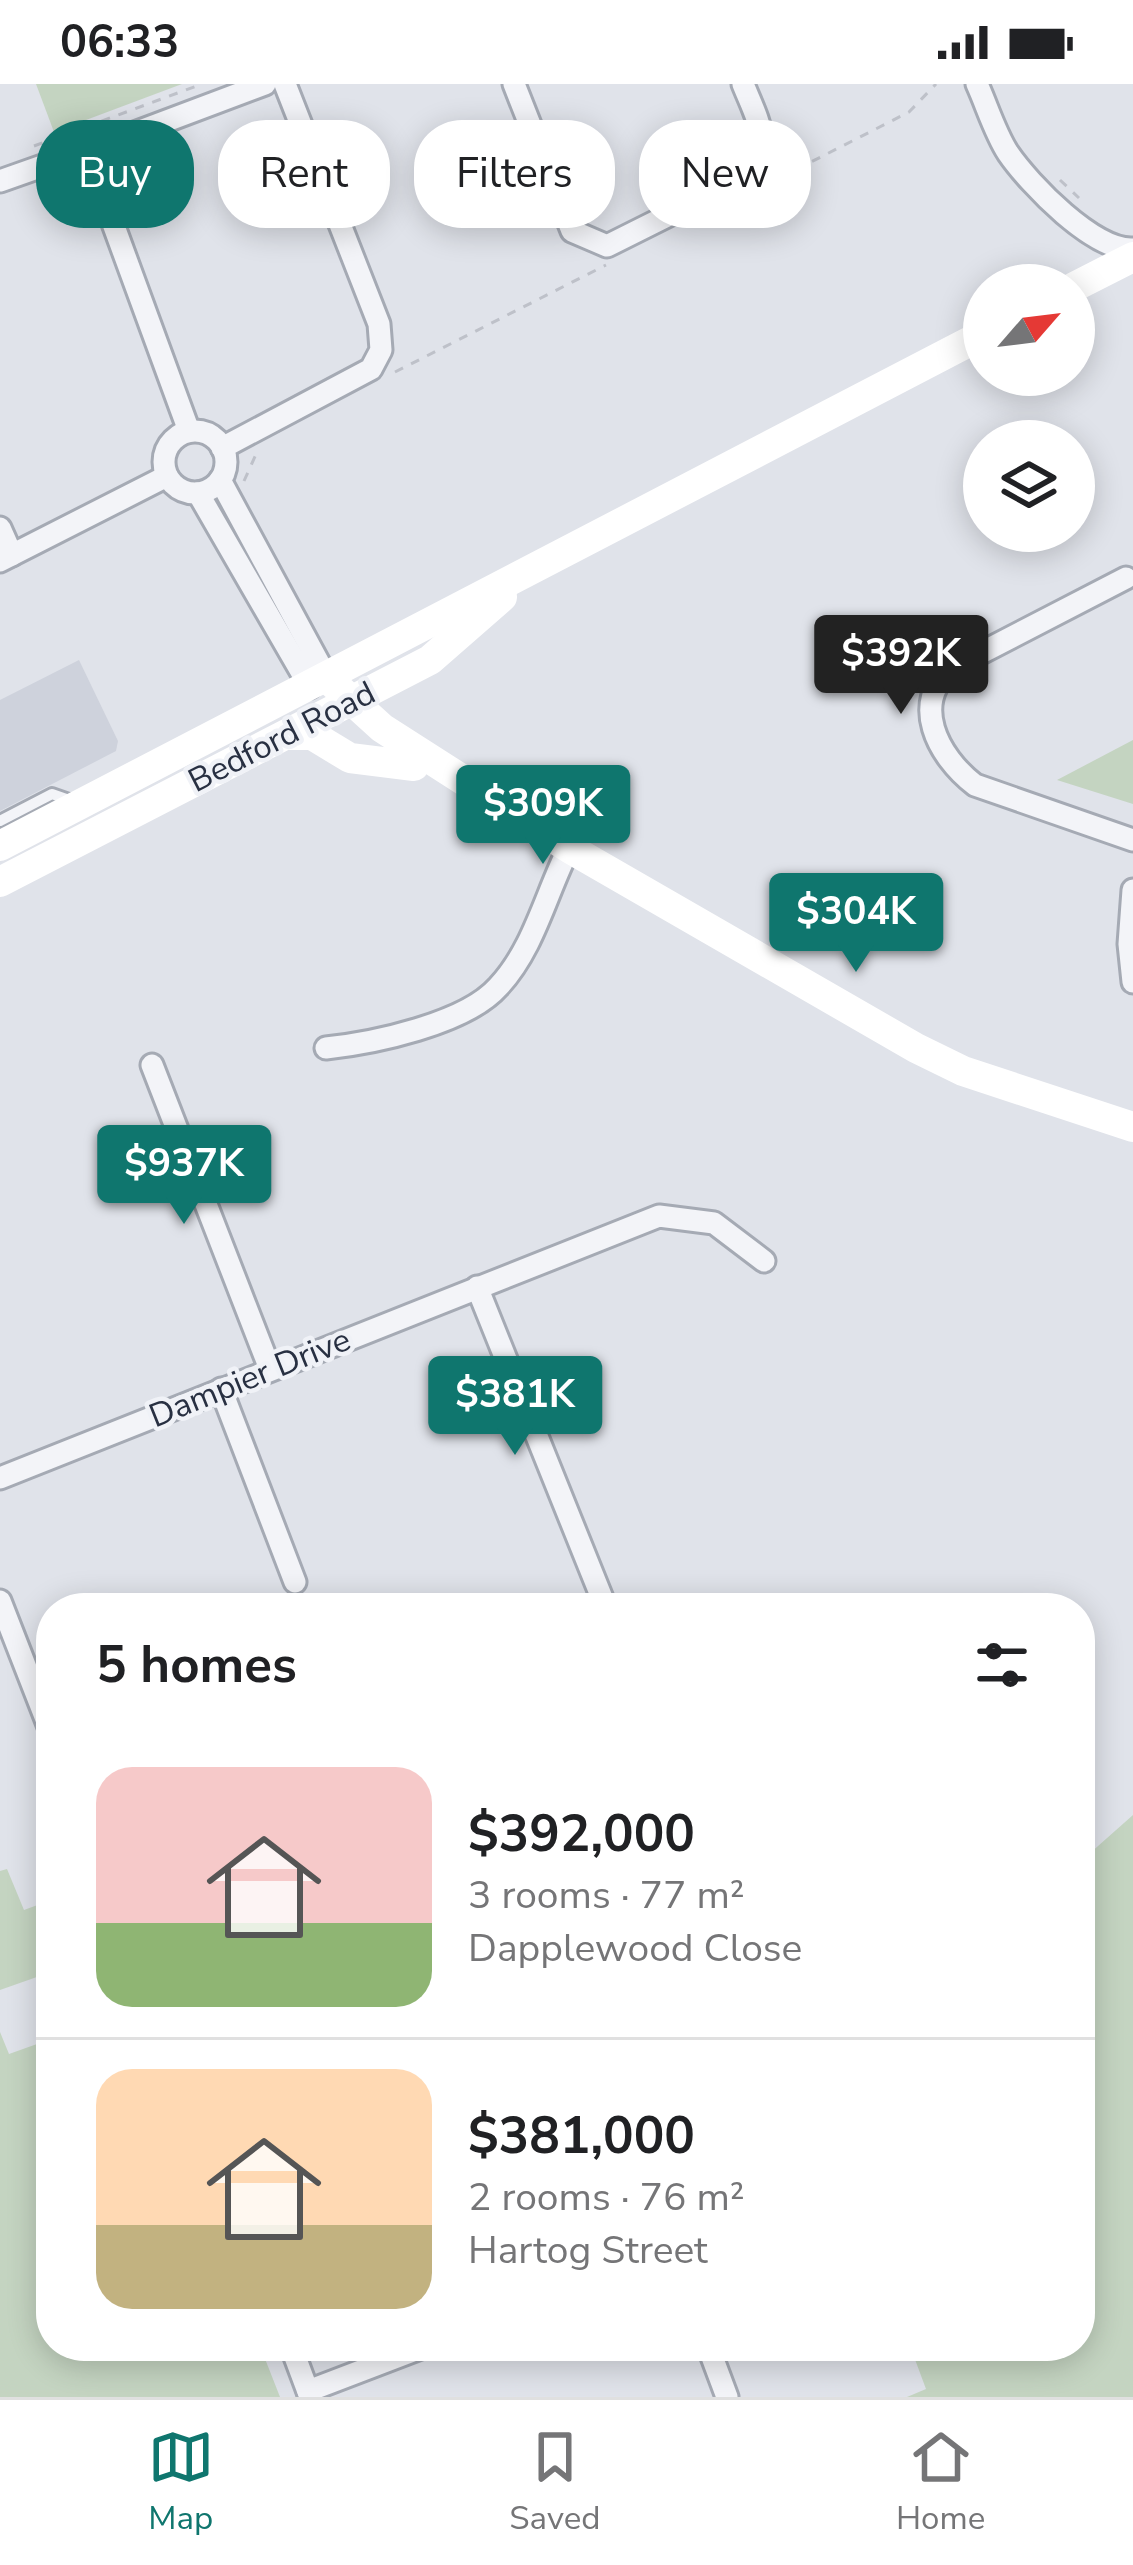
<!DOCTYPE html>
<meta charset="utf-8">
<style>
body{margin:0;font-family:"Nunito Sans",sans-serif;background:#f2f2f2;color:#202124;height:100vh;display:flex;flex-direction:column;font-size:45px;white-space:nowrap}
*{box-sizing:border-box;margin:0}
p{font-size:39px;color:#757577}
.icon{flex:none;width:66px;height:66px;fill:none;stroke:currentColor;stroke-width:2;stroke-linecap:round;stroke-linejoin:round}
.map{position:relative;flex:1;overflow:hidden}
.panel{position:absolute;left:36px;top:1509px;width:1059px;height:768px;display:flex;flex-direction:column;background:#fff;border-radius:48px;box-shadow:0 6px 30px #0003}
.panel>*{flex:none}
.guide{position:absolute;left:36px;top:36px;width:1062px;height:108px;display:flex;gap:24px}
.needle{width:78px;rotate:62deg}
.controls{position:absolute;left:963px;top:180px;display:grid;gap:24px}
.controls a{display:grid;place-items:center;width:132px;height:132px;border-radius:50%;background:#fff;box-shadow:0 6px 30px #0003;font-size:60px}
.price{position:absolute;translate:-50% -102px;padding:0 27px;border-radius:12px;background:#0f766e;color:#fff;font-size:39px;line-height:78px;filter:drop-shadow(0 3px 6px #0008)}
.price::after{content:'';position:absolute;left:50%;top:72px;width:36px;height:27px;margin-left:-18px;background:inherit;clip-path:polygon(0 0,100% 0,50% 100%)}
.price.selected{background:#222;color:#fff}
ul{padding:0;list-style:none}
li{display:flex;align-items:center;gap:36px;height:300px;padding:0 60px}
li+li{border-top:3px solid #e0e0e0}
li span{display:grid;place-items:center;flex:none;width:336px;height:240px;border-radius:36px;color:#555}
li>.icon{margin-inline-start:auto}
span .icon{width:144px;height:144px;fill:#fffc;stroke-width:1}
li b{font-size:51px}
h2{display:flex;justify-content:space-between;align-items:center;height:144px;padding:0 60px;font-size:51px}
.chip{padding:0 42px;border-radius:48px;background:#fff;box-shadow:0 6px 30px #0003;font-size:42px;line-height:108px}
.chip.selected{background:#0f766e;color:#fff}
.status{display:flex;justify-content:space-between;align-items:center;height:84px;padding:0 60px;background:#fff;direction:ltr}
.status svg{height:33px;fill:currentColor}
.menu{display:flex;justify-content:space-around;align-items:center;height:168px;border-top:3px solid #e0e0e0;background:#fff;font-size:33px;color:#757577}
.menu a{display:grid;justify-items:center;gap:6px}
.menu .selected{color:#0f766e}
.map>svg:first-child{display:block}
.built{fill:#ced2dc}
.green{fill:#c4d4c1}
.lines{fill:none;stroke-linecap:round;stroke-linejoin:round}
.lane-casing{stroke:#a5aab4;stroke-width:16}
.street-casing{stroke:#a5aab4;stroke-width:27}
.path{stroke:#bec1c9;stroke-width:3;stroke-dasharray:9 9;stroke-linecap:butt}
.lane{stroke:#f3f4f8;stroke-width:10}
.street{stroke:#f3f4f8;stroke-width:21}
.secondary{stroke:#fff;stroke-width:30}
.labels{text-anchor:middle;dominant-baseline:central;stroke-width:9;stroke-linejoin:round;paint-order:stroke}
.street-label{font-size:33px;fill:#283042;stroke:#f0f2f7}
</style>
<div class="status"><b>06:33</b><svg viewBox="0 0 49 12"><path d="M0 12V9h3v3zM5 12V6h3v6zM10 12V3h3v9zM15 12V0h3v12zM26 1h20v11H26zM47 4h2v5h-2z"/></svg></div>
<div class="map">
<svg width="1133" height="2313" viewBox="0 0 1133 2313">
<rect width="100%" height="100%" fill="#e0e3ea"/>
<polygon class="built" points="79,576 118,657 116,667 0,727 0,616"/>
<g class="green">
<polygon points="36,0 182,0 54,48"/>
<polygon points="1133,656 1133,720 1057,696"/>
<polygon points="1133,1731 1133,2313 907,2313 926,2305 910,2262 1080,2262 1080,1778"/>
<polygon points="7,1785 24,1826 51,1816 51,1888 0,1906 0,1787"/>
<polygon points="0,1948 9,1970 51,1955 51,2262 260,2262 280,2313 0,2313"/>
</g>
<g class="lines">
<g class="lane-casing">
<polyline id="lane" points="0,737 52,710 72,717"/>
</g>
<g class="street-casing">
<g id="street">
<path d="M514 0 572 147 607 162 745 93C775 62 757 35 743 0"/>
<path d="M977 0C987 22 995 49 1008 69 1030 101 1094 167 1133 165"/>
<polyline points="89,74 189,347"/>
<polyline points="0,97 51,79 89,74 116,56 265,0"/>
<circle cx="195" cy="378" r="31"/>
<polyline points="222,364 371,285 381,266 379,240 285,0"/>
<polyline points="220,396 327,594"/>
<polyline points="198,409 310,603"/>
<polyline points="0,444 12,471"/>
<polyline points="0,477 167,392"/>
<path d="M1126 494 952 584C910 618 937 672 975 701L1133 756"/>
<polyline points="1133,806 1129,860 1133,898"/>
<path d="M326 964C373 959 465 940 498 903 534 865 546 809 569 764"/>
<polyline points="152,981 270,1285"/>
<polyline points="477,1203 606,1524"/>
<polyline points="221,1305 295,1498"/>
<polyline points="0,1394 659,1132 714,1139 764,1177"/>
<polyline points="0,1517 51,1648"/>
<polyline points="291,2262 310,2313"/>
<polyline points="708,2262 727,2313"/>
<polyline points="308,2307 426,2262"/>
</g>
</g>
<g class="path">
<polyline points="34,62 202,0"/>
<polyline points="1060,96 1079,114"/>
<polyline points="764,102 909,28 936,0"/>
<polyline points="395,288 606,181"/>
<polyline points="244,397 257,368"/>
</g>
<use href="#lane" class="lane"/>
<use href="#street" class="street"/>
<g class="secondary">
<polyline points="1074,203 1133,173"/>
<polyline points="327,594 382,644 569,764 916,964 963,987 1133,1043"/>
<polyline points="286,651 312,651 350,674 414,682"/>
<polyline points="0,762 984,250"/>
<polyline points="0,798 430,576 502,513"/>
</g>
</g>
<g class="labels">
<g class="street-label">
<text transform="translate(282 653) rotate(-27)">Bedford Road</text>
<text transform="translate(250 1294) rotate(-22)">Dampier Drive</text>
</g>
</g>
</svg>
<div class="controls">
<a><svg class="needle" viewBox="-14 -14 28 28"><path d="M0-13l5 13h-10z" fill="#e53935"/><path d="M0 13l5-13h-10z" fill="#757577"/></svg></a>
<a><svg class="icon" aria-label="layers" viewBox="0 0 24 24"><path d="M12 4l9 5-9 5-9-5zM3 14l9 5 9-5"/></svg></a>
</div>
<b class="price selected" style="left:901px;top:633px">$392K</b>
<b class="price" style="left:543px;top:783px">$309K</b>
<b class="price" style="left:856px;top:891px">$304K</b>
<b class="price" style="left:184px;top:1143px">$937K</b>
<b class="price" style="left:515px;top:1374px">$381K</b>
<div class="guide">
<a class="chip selected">Buy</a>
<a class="chip">Rent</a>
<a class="chip">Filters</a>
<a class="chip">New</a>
</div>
<section class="panel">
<h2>5 homes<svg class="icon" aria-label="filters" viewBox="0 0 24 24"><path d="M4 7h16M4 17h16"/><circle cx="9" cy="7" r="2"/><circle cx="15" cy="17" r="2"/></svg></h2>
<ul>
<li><span style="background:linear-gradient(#f6c9c9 65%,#8fb573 0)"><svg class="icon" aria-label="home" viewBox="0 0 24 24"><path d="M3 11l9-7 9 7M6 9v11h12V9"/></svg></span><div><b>$392,000</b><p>3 rooms · 77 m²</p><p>Dapplewood Close</p></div></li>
<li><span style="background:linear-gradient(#ffd9b3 65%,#c2b280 0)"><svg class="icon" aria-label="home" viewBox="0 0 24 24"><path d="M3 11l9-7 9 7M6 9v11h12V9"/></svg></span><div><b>$381,000</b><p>2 rooms · 76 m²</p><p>Hartog Street</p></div></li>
</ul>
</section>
</div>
<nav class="menu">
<a class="selected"><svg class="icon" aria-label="map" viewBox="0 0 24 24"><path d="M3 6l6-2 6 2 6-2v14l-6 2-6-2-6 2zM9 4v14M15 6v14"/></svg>Map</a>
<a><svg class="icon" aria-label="saved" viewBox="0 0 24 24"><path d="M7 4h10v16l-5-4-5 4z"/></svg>Saved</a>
<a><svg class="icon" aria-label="home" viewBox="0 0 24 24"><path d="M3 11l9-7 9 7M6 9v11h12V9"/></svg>Home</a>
</nav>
